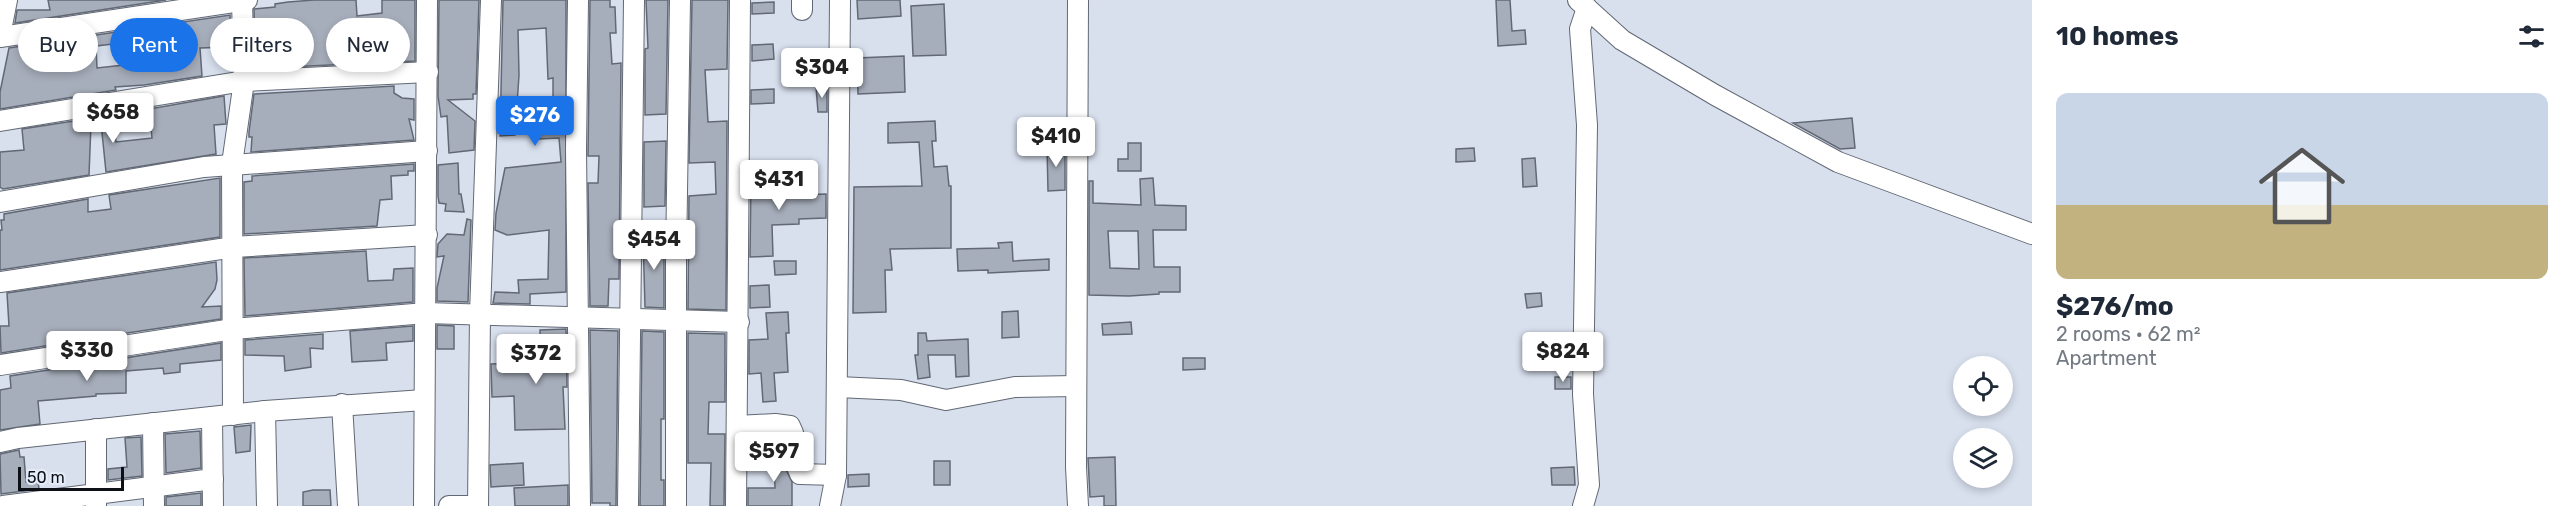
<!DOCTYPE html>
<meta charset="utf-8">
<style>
body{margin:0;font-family:Rubik,sans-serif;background:#f6f6f7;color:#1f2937;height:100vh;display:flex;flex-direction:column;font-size:22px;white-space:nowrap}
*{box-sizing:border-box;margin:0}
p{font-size:20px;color:#747a83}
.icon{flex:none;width:33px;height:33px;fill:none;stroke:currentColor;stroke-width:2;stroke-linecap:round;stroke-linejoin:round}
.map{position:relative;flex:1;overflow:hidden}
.side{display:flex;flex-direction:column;background:#fff;width:540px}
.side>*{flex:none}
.banner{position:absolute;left:18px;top:18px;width:570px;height:54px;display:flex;gap:12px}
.tools{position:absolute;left:1953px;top:356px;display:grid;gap:12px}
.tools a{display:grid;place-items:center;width:60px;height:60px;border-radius:50%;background:#fff;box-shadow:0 3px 9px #0003;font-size:30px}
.scale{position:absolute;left:18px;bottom:15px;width:106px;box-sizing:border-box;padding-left:6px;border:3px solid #0d1014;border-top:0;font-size:16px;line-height:21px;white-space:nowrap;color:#0d1014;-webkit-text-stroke:4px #e5edfb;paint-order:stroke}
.price{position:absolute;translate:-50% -51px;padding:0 14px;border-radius:6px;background:#fff;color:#222;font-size:20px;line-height:39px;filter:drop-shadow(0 2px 3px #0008)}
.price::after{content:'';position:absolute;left:50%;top:36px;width:18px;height:14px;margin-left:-9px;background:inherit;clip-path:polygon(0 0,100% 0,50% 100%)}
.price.selected{background:#1a73e8;color:#fff}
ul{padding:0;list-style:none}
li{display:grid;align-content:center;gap:12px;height:318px;padding:0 24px}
li span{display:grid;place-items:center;height:186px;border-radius:12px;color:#555}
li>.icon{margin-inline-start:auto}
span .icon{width:108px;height:108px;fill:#fffc;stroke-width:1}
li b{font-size:26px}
h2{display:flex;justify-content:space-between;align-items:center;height:72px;padding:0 24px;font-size:26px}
.pill{padding:0 21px;border-radius:27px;background:#fff;box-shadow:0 3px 9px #0003;font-size:21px;line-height:54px}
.pill.selected{background:#1a73e8;color:#fff}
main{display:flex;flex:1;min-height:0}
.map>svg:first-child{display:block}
.building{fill:#a7aebb;stroke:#626975;stroke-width:1.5;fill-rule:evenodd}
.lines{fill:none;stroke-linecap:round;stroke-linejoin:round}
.minor-casing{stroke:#626874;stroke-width:22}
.minor{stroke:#fff;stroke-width:20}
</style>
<main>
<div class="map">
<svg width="2032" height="506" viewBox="0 0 2032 506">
<rect width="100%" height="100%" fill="#d8e0ee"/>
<g class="building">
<polygon points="48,0 166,0 15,23 17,10 50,10"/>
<polygon points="314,0 356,0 357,16 382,13 382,0 415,0 415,61 266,68 264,52 255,52 254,9 275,7 275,4 288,2"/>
<polygon points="439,0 479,0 476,94 473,94 473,99 448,100 475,121 474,150 449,153 447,116 441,117 438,96"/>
<polygon points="503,0 566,0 566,292 530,294 530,304 493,303 495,292 519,293 518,280 548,279 549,230 507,235 495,230 496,213 505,168 561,162 559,138 538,139 537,122 553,121 553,78 548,79 546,28 518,30 519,75 515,135 500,136"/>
<polygon points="590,0 610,0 610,7 615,7 616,33 610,33 612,64 621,63 619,279 609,279 608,306 590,306 588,183 598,183 599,156 588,156"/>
<polygon points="646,0 668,0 666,114 645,115 645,49 648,48"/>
<polygon points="692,0 728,0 727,69 705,70 708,122 727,121 726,310 688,309 689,196 716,194 715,162 689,163"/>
<polygon points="857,0 900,0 901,16 858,19"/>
<polygon points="1496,0 1510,0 1512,31 1525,30 1526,44 1498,46"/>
<polygon points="774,2 774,13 752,14 752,3"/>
<polygon points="944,4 946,55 913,56 911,6"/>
<path d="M230 15 231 47 200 48 202 76 144 85 115 87 116 90 0 109V92L9 48ZM122 43 124 65 97 68 96 46Z"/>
<polygon points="773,44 774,59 752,61 752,45"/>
<polygon points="904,56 905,92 858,94 857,58"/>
<polygon points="394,86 394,93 402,98 414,99 414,120 409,119 414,140 251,152 252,137 249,137 249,132 254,94"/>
<polygon points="827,86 827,112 818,112 816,87"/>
<polygon points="774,89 774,103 751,104 751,90"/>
<polygon points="224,96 226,124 214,125 216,154 106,172 101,123 91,124 89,175 3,189 0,187 0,152 24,150 22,129 113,115 116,142 152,138 149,109"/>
<polygon points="1852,118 1855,148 1840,149 1793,123"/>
<polygon points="935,121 936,141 932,141 934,167 947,166 949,186 951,186 951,248 890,249 892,270 885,270 886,312 853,313 854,187 922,186 919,142 888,143 888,123"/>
<polygon points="666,141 665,206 644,207 644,142"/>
<polygon points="1128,143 1141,143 1141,171 1118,171 1118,159 1128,159"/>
<polygon points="1047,146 1065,146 1065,190 1048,191"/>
<polygon points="1474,148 1475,161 1456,162 1456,149"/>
<polygon points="1535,158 1537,186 1523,187 1522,159"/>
<polygon points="458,163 459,194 461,194 464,212 445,211 446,204 439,203 438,196 438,165"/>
<polygon points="414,164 414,171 408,171 408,175 391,176 392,199 380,200 377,226 244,234 244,182 252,181 252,176"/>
<polygon points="220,178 220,237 0,270 0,230 2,230 1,220 4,220 4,214 88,199 88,212 111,209 109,195"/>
<polygon points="797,178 798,195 826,194 826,218 799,219 799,224 772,225 773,256 750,257 751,180"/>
<path d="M1153 178 1155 205 1186 206V230H1153L1154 267H1180V292H1159V294L1129 296 1089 295V181H1093V203L1141 205 1140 179ZM1108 231H1138L1139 269 1110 268Z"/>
<polygon points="467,219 471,220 468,302 437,301 437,288 444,256 437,257 438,244 447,234 464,235"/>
<polygon points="664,234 664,308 645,307 643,236"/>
<polygon points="1012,242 1013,261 1049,259 1049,270 988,273 988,270 958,271 957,249 999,248 998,243"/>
<polygon points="366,251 368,281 393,280 394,269 413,268 413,302 245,316 244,258"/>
<polygon points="774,261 796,261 796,274 775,275"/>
<polygon points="216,262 217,280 215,289 202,307 221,306 221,319 127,333 101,334 101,337 1,353 0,326 9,326 7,293"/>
<polygon points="769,285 770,307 750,308 750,286"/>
<polygon points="1541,293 1542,306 1527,308 1525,294"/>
<polygon points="1018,311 1019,337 1002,338 1002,312"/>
<polygon points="788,312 789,333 786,333 788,372 774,373 776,401 763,402 761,373 749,374 749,340 768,339 766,313"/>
<polygon points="1131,322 1132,334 1103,335 1102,324"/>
<polygon points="437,325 454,326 454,349 437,349"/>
<polygon points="413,326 413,341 386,343 387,360 352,362 350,331"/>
<polygon points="566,329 567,387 563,387 565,429 515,430 514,396 492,397 491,364 541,362 540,330"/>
<polygon points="590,330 618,331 616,506 610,506 610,503 592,503"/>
<polygon points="642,331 664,332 664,419 661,419 661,480 664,480 664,506 640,506"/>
<polygon points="688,333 725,334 725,402 709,402 708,434 725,434 724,506 710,506 711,463 688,463"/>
<polygon points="918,333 926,333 927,341 968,339 969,376 956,377 955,355 928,355 930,377 918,379 915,355 918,355"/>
<polygon points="323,334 323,349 310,348 311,367 285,371 284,356 245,355 245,340"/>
<polygon points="221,343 221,360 180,364 180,372 164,374 163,368 126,371 126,393 96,394 96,396 38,401 40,424 0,430 0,390 11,388 10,376"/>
<polygon points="1183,358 1205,358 1205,369 1183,370"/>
<rect x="1555" y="377" width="16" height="12"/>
<polygon points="251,425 250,451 236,453 234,427"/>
<polygon points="200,431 201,468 166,473 165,434"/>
<polygon points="773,436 782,437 784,465 792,482 792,506 748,506 748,488 775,488"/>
<polygon points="141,437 142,476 108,480 108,469 127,467 125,438"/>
<polygon points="19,450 20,457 24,457 26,482 38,481 39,489 1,494 0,454"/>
<polygon points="1115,457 1116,506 1104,506 1104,496 1090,497 1088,458"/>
<rect x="934" y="461" width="16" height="24"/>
<polygon points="523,463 524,485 491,487 490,465"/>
<polygon points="1574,467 1575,485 1552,485 1551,468"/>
<polygon points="869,474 869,486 848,487 848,475"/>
<polygon points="568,485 568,506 515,506 514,488"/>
<polygon points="313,490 330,490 331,506 303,506 303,492"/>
<polygon points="201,493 201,506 166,506 166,497"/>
</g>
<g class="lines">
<g class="minor-casing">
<g id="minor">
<polyline points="578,0 576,149 580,506"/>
<polyline points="802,0 802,10"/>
<polyline points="1078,0 1076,467 1078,506"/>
<polyline points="1578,0 1622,40 1715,95 1838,162 2032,234"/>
<polyline points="0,35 7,0"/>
<polyline points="0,37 247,0"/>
<polyline points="0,121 244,81 428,72"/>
<polyline points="0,202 204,167 427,151"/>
<polyline points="0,282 234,247 427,235"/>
<polyline points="0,365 233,329 426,313 739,322"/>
<polyline points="838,387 901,390 946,400 1015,387 1076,386"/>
<polyline points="342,404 348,506"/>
<polyline points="265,411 267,506"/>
<polyline points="233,415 232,164 244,81 242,0"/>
<polyline points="212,417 213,506"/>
<polyline points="153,423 154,506"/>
<path d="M737 426 775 424 790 426C800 444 791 457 800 474L836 475"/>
<polyline points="96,429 96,506"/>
<polyline points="0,442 18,438 265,411 424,400"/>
<polyline points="3,506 213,479"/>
<polyline points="424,506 427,0"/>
<polyline points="449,506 478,506"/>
<polyline points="478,506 480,314 491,0"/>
<polyline points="628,506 634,0"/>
<polyline points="676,506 676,256 680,0"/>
<polyline points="736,506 740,0"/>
<polyline points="830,506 836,475 840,0"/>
<polyline points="1583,506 1589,485 1583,394 1587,125 1580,29 1587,8"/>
</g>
</g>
<use href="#minor" class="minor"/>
</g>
</svg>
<div class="tools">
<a><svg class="icon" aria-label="locate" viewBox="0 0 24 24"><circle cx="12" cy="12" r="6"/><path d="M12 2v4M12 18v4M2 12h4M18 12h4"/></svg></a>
<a><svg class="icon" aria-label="layers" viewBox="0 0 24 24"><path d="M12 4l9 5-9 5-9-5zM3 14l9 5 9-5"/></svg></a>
</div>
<div class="scale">50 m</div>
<b class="price" style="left:822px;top:99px">$304</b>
<b class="price" style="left:113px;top:144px">$658</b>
<b class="price selected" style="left:535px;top:147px">$276</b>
<b class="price" style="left:1056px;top:168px">$410</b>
<b class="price" style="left:779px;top:211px">$431</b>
<b class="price" style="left:654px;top:271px">$454</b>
<b class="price" style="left:87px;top:382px">$330</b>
<b class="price" style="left:1563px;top:383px">$824</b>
<b class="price" style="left:536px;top:385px">$372</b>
<b class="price" style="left:774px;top:483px">$597</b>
<div class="banner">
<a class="pill">Buy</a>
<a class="pill selected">Rent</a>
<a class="pill">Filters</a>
<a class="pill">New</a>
</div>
</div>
<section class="side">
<h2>10 homes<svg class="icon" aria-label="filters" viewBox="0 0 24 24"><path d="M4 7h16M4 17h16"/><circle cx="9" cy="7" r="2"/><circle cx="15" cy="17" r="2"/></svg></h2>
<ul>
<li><span style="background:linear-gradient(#c9d6e8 60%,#c2b280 0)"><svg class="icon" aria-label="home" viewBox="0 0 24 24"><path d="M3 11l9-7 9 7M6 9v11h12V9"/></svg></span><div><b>$276/mo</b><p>2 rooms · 62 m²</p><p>Apartment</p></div></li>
</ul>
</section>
</main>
